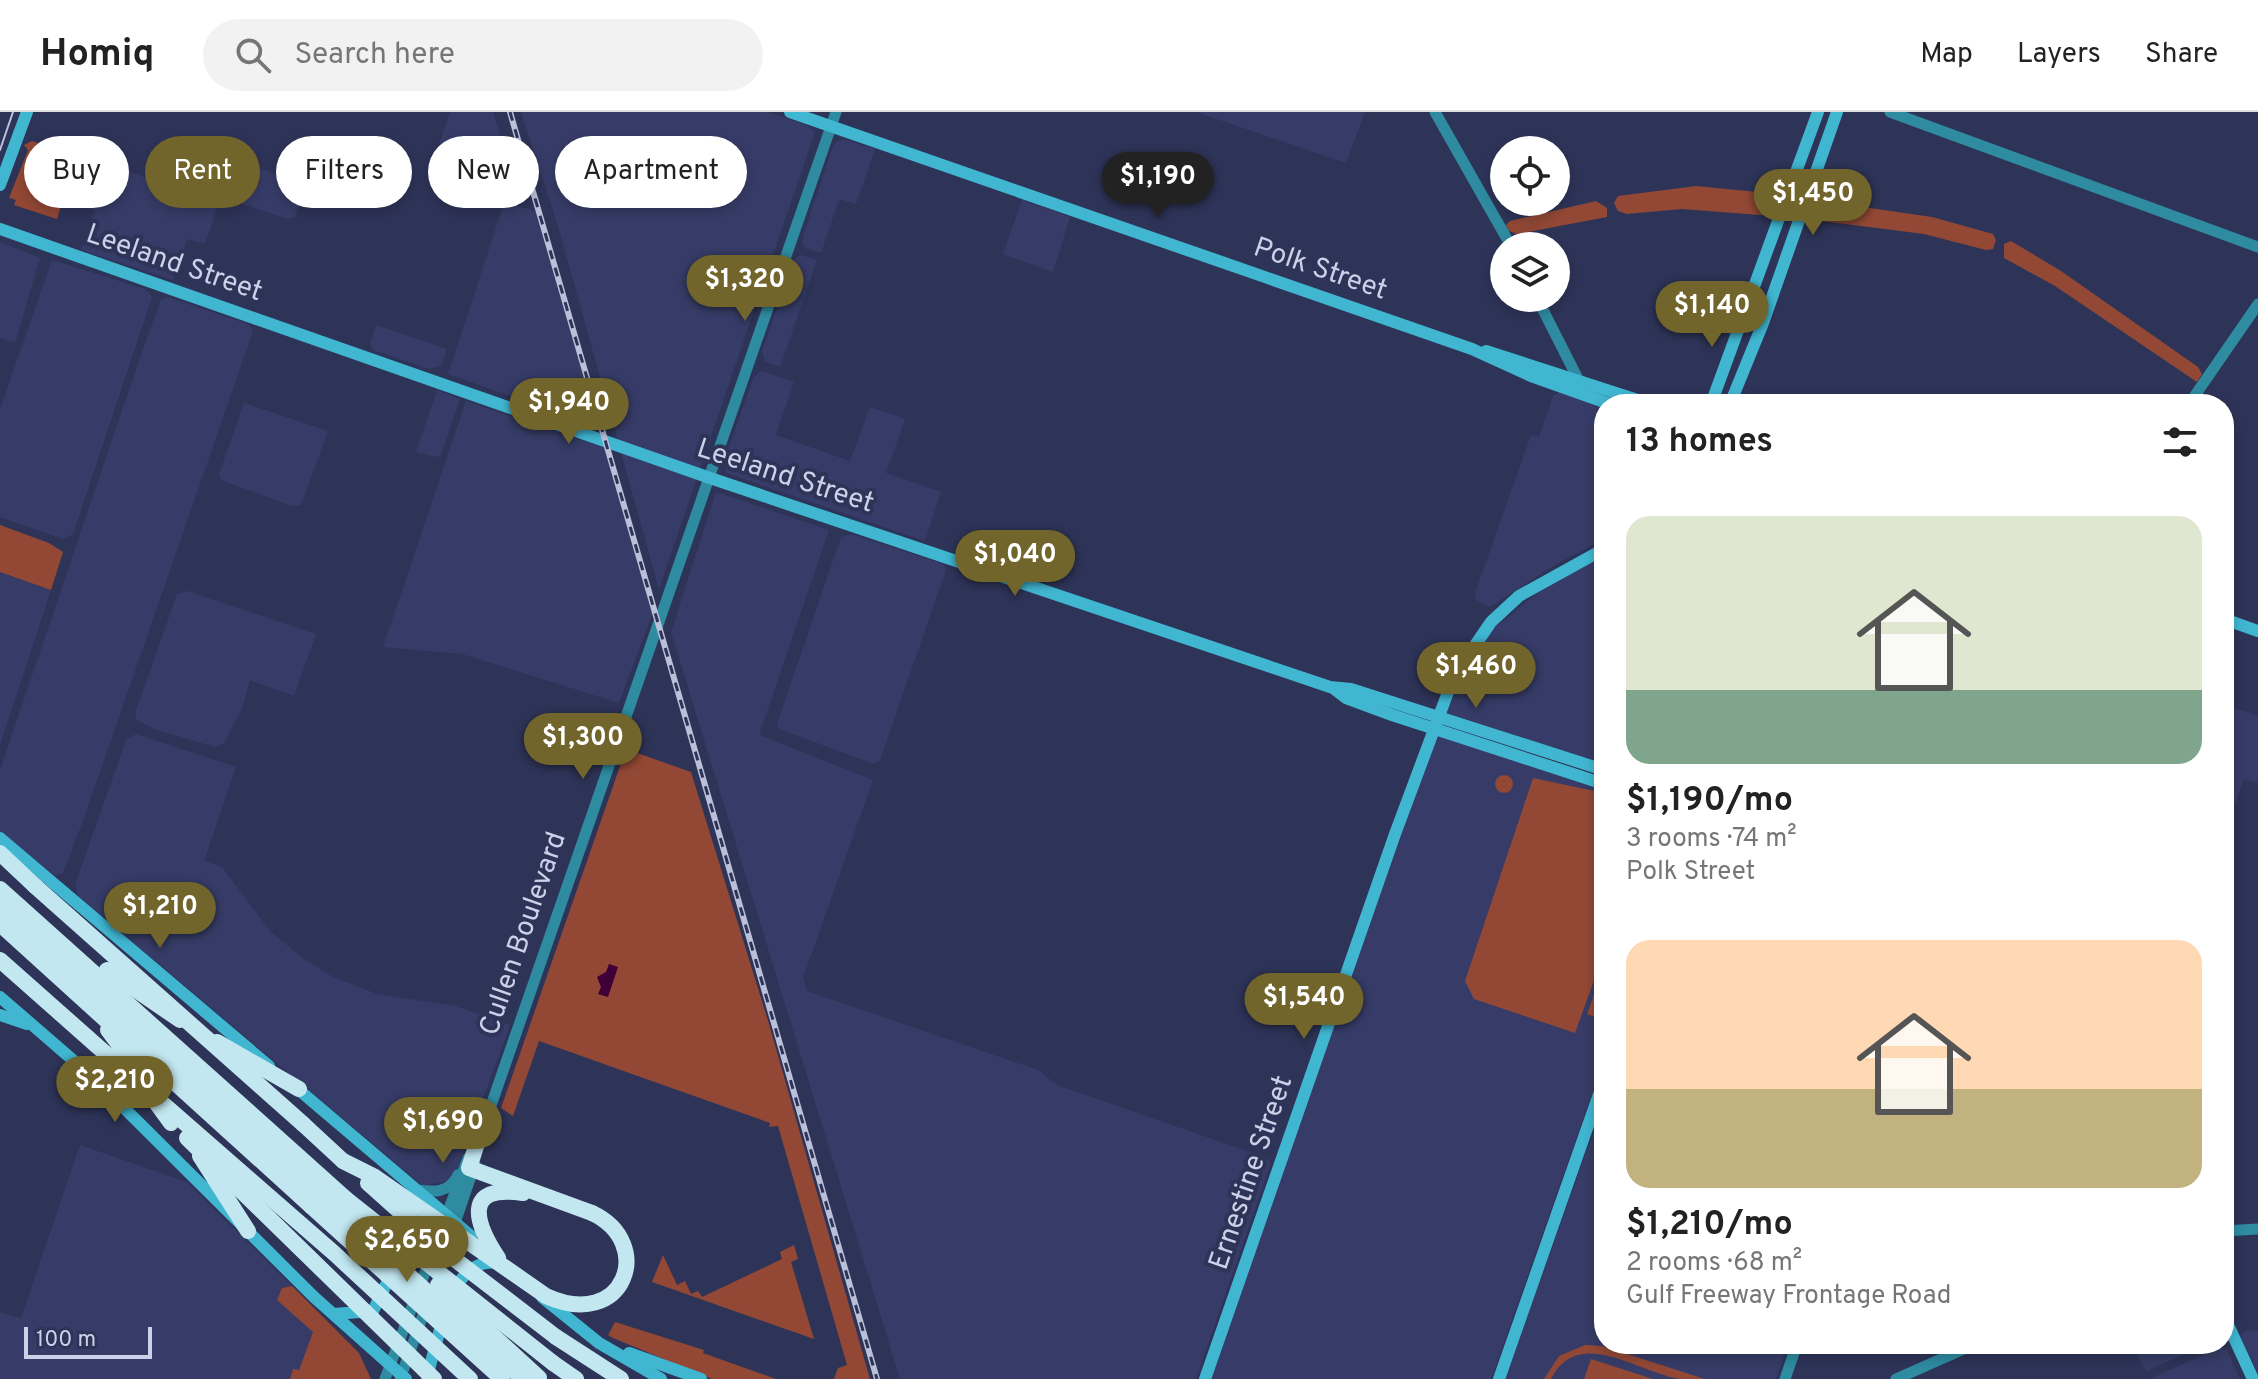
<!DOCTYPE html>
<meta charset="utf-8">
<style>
body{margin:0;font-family:Overpass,sans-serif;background:#f2f2f2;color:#222;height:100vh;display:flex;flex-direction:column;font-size:30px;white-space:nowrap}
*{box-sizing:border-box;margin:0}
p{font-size:26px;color:#767676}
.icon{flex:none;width:44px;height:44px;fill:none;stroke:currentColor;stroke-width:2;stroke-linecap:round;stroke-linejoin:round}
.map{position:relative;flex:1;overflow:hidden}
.side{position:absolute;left:1594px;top:282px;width:640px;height:960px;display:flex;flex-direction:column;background:#fff;border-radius:32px;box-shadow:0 4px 12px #0003}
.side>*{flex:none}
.guide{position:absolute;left:24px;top:24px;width:760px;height:72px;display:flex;gap:16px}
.controls{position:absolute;left:1490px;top:24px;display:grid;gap:16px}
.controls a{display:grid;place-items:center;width:80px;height:80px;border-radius:50%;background:#fff;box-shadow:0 4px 12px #0003;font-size:40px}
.scale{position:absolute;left:24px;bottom:20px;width:128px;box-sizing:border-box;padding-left:8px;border:4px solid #cbd1e8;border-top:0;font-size:22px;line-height:28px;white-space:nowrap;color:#cbd1e8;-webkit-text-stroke:6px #2e3458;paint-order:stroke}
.price{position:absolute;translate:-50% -68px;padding:0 18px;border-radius:28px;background:#72652b;color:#fff;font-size:26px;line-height:52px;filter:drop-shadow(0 2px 4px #0008)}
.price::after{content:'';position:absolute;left:50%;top:48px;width:24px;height:18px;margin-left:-12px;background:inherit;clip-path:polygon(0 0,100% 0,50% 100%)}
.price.on{background:#222;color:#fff}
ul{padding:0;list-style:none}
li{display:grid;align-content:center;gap:16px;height:424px;padding:0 32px}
li span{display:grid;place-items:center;height:248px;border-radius:24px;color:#555}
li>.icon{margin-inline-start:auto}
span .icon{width:144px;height:144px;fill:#fffc;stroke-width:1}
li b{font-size:34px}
h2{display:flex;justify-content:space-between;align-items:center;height:96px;padding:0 32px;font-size:34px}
.chip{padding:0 28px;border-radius:36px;background:#fff;box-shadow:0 4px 12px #0003;font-size:28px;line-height:72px}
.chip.on{background:#72652b;color:#fff}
header{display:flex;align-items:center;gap:48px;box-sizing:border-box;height:112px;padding:0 40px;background:#fff;border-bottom:2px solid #e0e0e0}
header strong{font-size:38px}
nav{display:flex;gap:44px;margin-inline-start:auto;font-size:28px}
.search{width:560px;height:72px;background:#f2f2f2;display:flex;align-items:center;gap:20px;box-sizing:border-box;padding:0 28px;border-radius:44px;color:#767676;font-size:30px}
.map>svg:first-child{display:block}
.built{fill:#363c67}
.green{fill:#924835}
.water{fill:#400037}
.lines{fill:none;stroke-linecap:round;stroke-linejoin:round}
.tertiary{stroke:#2e8ba0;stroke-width:11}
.secondary{stroke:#40b6d1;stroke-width:12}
.motorway{stroke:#c2e7f0;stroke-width:16}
.tram{stroke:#bac0d8;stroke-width:2}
.rail-casing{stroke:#bac0d8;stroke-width:6}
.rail{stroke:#2e3458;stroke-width:3;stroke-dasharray:9;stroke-linecap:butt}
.motorway-bridge{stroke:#c2e7f0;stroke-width:16}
.labels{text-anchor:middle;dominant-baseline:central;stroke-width:8;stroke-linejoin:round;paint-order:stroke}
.street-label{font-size:28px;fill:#cbd1e8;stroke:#2e3458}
</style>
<header>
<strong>Homiq</strong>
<div class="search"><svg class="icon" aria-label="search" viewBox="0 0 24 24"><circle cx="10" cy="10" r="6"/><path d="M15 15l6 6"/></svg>Search here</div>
<nav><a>Map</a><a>Layers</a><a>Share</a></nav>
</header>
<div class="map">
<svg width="2258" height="1267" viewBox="0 0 2258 1267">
<rect width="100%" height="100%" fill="#2e3458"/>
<g class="built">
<polygon points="450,0 493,0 510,57 439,33"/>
<polygon points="521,0 767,0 806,13 815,20 659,477 558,114"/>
<polygon points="1196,0 1365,0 1346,51"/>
<polygon points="846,28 875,37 856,92 839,87 821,141 805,136 802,132 804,121 832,37 837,29"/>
<polygon points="91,46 219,91 205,132 187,127 173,168 81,138 95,98 71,90 86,48"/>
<polygon points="253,54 307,73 294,106 285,106 240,91"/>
<polygon points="1022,88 1070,105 1053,160 1003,142"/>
<polygon points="504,91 535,99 599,315 448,262"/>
<polygon points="0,130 40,146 15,231 0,226"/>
<polygon points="801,143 817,148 780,255 765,250 762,239 794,147"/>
<polygon points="52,148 145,177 152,185 73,422 63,427 0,405 0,297"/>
<polygon points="167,185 248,212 253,219 84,706 63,761 56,764 0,720 0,658 145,231 161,188"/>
<polygon points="376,213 447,237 441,254 428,257 373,238 370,231"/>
<polygon points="762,259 794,270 776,323 850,349 870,295 905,307 886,361 941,380 925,429 726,361 724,349 754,264"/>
<polygon points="437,278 460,287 441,343 436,345 416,340"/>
<polygon points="1560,280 1604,295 1604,427 1553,454 1490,495 1476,488 1475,481 1531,323 1539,325 1553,284"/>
<polygon points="466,289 604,336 653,500 619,591 462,542 383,535"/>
<polygon points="244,291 328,319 301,393 292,394 221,368 219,362"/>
<polygon points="716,380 829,418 759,623 873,668 803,866 807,879 1038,958 1057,973 1267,1046 1271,1051 1196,1267 900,1267 671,520"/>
<polygon points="851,422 943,452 946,458 880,648 874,652 779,617 777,612 841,425"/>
<polygon points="1604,443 1604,652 1447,601 1446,594 1469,547 1491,519 1542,477"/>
<polygon points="0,460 51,478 0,633"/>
<polygon points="187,479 316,522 294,584 250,568 242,597 224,631 215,635 154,617 136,607 136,599 177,482"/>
<polygon points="2224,592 2258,604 2258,671 2244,667 2224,722"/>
<polygon points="136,622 236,655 204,749 222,755 270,819 301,845 333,865 377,882 455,894 510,913 453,1068 423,1074 78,784 75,773 126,628"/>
<polygon points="1441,624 1604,676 1604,948 1491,1267 1210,1267 1435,627"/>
<polygon points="1604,991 1604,1232 1788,1232 1776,1267 1505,1267"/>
<polygon points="80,1033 187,1070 292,1174 282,1176 282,1189 313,1219 299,1259 293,1258 290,1267 0,1267 0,1200 21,1206"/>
<polygon points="2224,1074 2231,1074 2232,1112 2224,1112"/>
<polygon points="2258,1218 2258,1261 2240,1224 2246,1219"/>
<polygon points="2131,1232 2208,1232 2146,1259"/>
<polygon points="2221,1235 2227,1239 2240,1267 2150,1267"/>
</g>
<g class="green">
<polygon points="32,29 76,44 57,107 14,93 16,88 9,86 28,38 24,33"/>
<polygon points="1696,74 1778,82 1781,86 1773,104 1682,97 1627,102 1618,99 1614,91 1618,84"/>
<polygon points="1815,88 1932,105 1993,122 1996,128 1993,137 1986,138 1924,122 1806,107"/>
<polygon points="1596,89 1607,96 1607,105 1517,122 1509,119 1506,113 1510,109"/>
<polygon points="2011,129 2061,159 2198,255 2202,262 2197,270 2055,174 2004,146 2004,132"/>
<polygon points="0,413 49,431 63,440 51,478 0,460"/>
<polygon points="626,637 691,660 769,912 870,1267 834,1267 838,1256 847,1253 778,1014 769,1015 770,1011 539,929 513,1004 501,996"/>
<circle cx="1504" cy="672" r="9"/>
<polygon points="1533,666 1604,681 1604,784 1594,813 1604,817 1604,841 1575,921 1474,887 1465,869"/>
<polygon points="1597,874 1604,876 1601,907 1587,902"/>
<polygon points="794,1133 798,1147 791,1150 814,1227 652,1170 663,1143 677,1173 685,1169 691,1182 698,1179 702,1185 782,1147 780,1140"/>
<polygon points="292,1174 359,1241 371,1267 290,1267 293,1257 299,1258 313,1220 277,1188 282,1176"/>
<polygon points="615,1210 704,1238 703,1241 776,1267 712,1267 613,1226 608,1223"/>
<path d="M1585 1233 1602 1234 1705 1267C1697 1267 1687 1267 1680 1267 1638 1261 1579 1213 1551 1267H1544L1559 1244Z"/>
<polygon points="1591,1247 1653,1267 1584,1267"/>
</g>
<polygon class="water" points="609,852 618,855 608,885 598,882 601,875 597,865 606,860"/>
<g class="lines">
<g class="tertiary">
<polyline points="1435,0 1511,134"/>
<polyline points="1890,0 2258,135"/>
<polyline points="1537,186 1578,267"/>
<polyline points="2189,292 2258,192"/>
<polyline points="478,1031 836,0"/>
<path d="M415 1078C433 1080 449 1082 458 1063"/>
<polyline points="2224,1119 2258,1117"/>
<polyline points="437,1164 475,1052"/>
<polyline points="385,1267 468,1046"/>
<polyline points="400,1267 427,1192"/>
<polyline points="1785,1267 1797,1232"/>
<polyline points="1896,1267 1975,1232"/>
</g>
<g class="secondary">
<polyline points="790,0 1472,237 1531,264 1610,292"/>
<polyline points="0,73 27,0"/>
<polyline points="0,117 710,366 1330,575 1351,577 1604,658"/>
<polyline points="1486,239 1650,292"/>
<polyline points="1711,292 1818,0"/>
<polyline points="1730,292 1763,211 1837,0"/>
<polyline points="2224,507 2258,519"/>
<polyline points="1333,576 1346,586 1392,603 1604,672"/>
<polyline points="0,726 269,954"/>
<polyline points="0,885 96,968 314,1185 406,1267"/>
<polyline points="0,903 27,912"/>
<polyline points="293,973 471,1124"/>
<path d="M451 1181C464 1162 475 1148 499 1151"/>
<polyline points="542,1185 599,1231 661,1267"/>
<polyline points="334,1202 373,1199 412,1120 412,1107"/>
<polyline points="2224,1204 2253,1267"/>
<polyline points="629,1241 701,1267"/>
<polyline points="427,1265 443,1206"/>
<polyline points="1205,1267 1395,722 1454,564 1491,510 1519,484 1604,437"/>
<polyline points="1499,1267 1604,968"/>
</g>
<g class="motorway">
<polyline points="0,741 35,774"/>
<polyline points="0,777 346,1087"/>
<polyline points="0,795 318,1081"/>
<polyline points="0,812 311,1094"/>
<polyline points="0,848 140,972"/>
<polyline points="107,858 180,908"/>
<polyline points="108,918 159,986"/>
<polyline points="217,930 299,977"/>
<polyline points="155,989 171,1011"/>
<polyline points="303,1012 343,1049"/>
<polyline points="479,1025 469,1056 592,1101"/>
<polyline points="200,1044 248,1119"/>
<path d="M498 1146C475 1111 462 1072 523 1081"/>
<polyline points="556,1225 621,1267"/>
<polyline points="553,1251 576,1267"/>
</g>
<polyline class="tram" points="0,38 13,0"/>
<g class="rail-casing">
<polyline id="rail" points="510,0 877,1267"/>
</g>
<use href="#rail" class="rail"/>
<g class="motorway-bridge">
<polyline points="35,774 303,1012"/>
<polyline points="146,977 335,1142 470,1267"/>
<polyline points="187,1026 434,1267"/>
<path d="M343 1049 375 1065 546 1184C625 1220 656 1131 592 1101"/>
<polyline points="368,1071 444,1139 556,1225"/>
<polyline points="318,1081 523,1267"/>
<polyline points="346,1087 553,1251"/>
<polyline points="311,1094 502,1267"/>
<polyline points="438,1173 539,1266"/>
</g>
</g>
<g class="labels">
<g class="street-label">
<text transform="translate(174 152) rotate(19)">Leeland Street</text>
<text transform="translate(1320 158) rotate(19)">Polk Street</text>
<text transform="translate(785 365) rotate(18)">Leeland Street</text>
<text transform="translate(524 822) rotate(-71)">Cullen Boulevard</text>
<text transform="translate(1252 1061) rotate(-71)">Ernestine Street</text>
</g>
</g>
</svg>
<div class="controls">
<a><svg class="icon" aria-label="locate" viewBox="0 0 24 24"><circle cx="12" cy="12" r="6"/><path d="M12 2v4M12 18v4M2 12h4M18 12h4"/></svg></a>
<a><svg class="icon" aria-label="layers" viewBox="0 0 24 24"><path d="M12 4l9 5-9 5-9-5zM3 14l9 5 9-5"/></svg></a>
</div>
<div class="scale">100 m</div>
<b class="price on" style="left:1158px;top:108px">$1,190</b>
<b class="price" style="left:1813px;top:125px">$1,450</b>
<b class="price" style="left:745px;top:211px">$1,320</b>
<b class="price" style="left:1712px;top:237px">$1,140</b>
<b class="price" style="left:569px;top:334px">$1,940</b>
<b class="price" style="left:1015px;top:486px">$1,040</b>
<b class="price" style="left:1476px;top:598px">$1,460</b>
<b class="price" style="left:583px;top:669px">$1,300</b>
<b class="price" style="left:160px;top:838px">$1,210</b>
<b class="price" style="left:1304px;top:929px">$1,540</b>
<b class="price" style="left:115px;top:1012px">$2,210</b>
<b class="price" style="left:443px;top:1053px">$1,690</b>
<b class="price" style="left:407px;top:1172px">$2,650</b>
<div class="guide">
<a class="chip">Buy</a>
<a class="chip on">Rent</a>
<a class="chip">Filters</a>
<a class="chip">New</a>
<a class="chip">Apartment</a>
</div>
<section class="side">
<h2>13 homes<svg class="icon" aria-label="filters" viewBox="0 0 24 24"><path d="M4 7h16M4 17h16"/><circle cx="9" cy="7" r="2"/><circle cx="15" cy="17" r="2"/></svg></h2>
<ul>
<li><span style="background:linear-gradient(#dfe7d0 70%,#7fa58c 0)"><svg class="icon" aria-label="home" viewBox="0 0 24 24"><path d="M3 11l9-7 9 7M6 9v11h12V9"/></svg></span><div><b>$1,190/mo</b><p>3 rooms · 74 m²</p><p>Polk Street</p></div></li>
<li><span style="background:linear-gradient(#ffd9b3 60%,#c2b280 0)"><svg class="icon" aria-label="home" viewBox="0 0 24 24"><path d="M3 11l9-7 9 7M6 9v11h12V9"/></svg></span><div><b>$1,210/mo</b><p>2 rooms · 68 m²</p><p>Gulf Freeway Frontage Road</p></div></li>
</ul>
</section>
</div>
